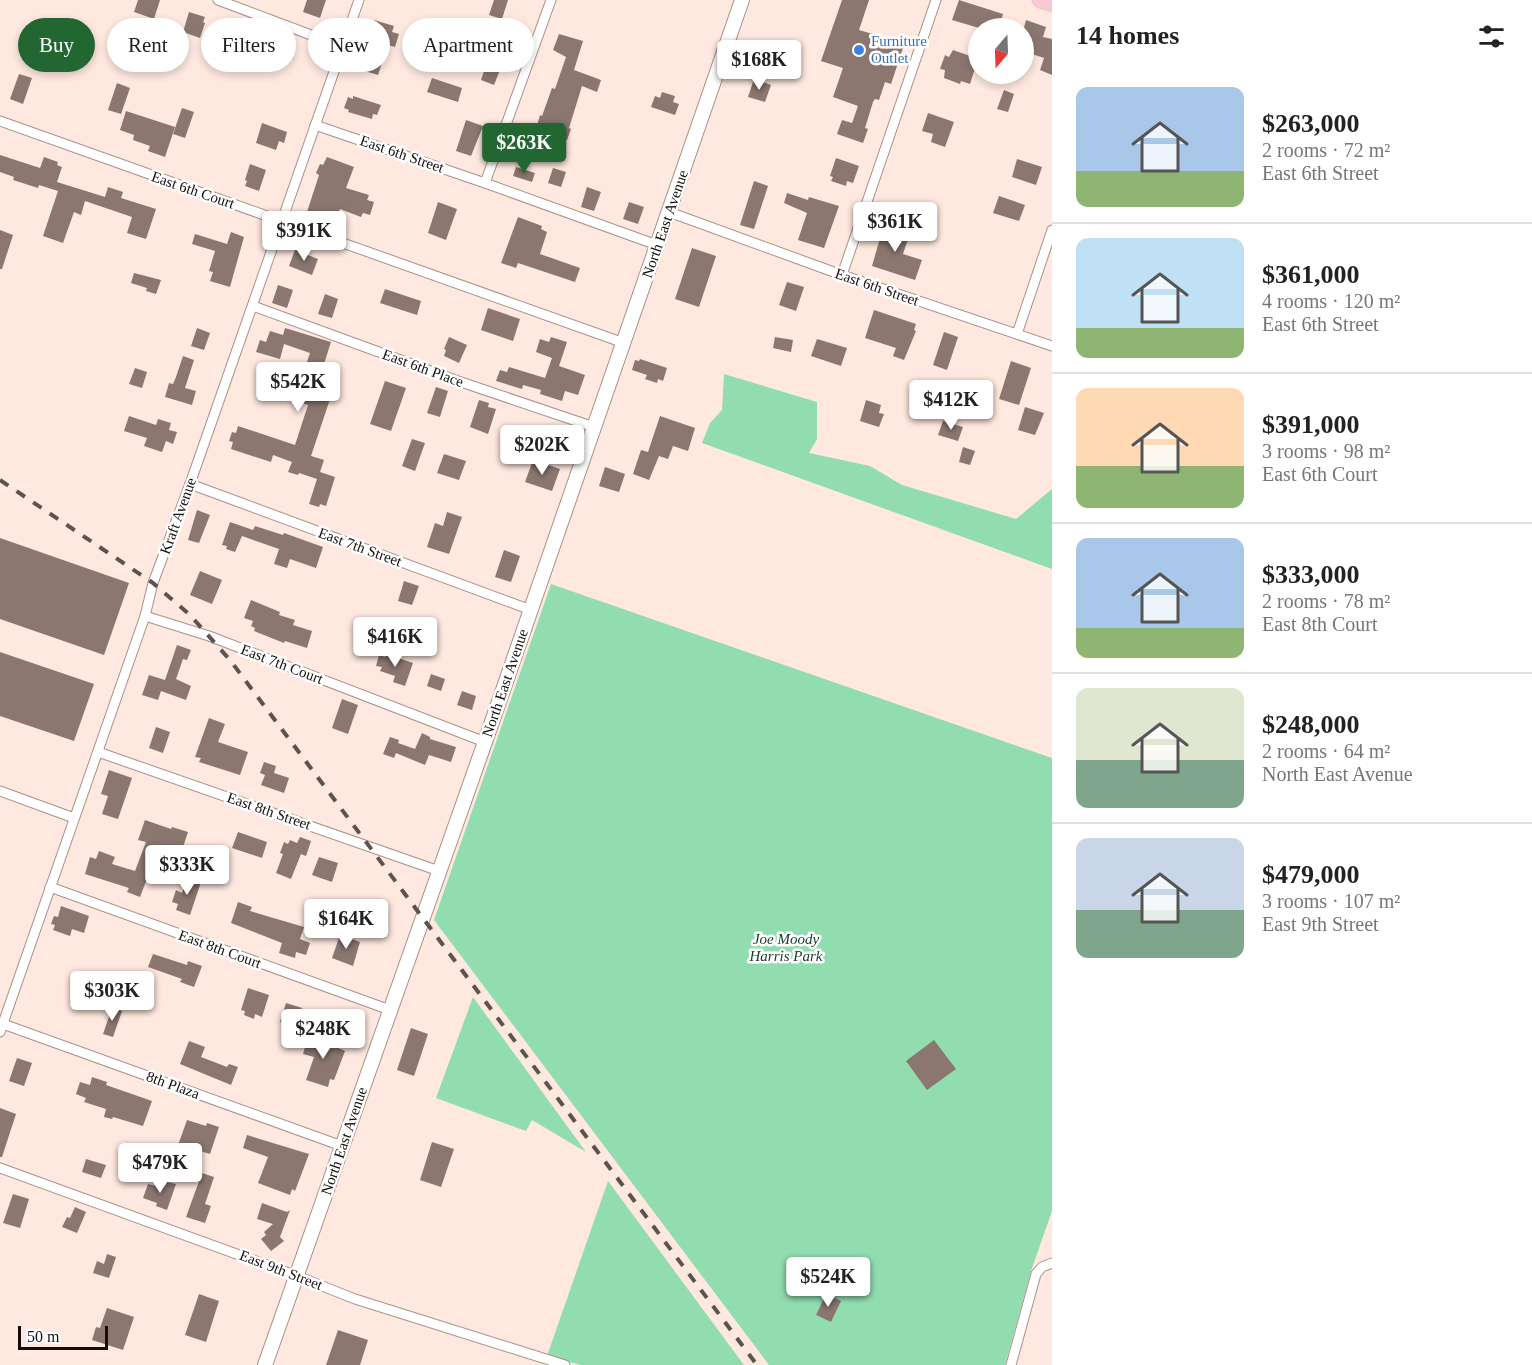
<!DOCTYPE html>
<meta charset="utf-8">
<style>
body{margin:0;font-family:Georgia,serif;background:#f6f6f6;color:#222;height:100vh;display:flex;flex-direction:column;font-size:22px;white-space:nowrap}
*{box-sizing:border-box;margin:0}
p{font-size:20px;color:#767676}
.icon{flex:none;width:33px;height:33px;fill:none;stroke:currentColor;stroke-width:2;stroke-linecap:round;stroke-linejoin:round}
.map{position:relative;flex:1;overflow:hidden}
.side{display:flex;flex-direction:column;background:#fff;width:480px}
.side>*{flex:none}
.hud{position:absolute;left:18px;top:18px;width:570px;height:54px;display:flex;gap:12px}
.needle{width:39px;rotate:199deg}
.tools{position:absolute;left:968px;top:18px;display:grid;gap:12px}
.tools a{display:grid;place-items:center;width:66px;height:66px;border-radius:50%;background:#fff;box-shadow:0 3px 9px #0003;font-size:30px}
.scale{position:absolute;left:18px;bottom:15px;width:90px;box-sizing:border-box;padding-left:6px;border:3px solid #150e0c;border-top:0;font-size:16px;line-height:21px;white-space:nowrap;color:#150e0c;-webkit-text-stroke:4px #fff;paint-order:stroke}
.price{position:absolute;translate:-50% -51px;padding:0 14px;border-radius:6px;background:#fff;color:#222;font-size:20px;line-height:39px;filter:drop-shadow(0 2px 3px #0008)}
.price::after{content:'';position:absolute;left:50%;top:36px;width:18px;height:14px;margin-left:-9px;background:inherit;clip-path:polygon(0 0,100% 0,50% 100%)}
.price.on{background:#226732;color:#fff}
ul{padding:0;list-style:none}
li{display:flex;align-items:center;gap:18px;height:150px;padding:0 24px}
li+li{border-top:2px solid #e0e0e0}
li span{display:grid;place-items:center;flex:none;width:168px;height:120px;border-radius:12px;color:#555}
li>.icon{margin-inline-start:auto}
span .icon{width:72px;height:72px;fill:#fffc;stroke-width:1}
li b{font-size:26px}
h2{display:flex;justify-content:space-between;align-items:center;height:72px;padding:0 24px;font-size:26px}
.chip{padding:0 21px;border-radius:27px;background:#fff;box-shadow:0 3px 9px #0003;font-size:21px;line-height:54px}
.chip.on{background:#226732;color:#fff}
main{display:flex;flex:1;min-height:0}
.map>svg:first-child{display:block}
.green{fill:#92ddb0}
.building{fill:#8b7770}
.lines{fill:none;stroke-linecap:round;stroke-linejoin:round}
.minor-casing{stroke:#a69289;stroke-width:11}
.secondary-casing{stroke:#a69289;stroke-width:16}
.primary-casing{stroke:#d5d4d3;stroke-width:17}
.minor{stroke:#fff;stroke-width:9}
.secondary{stroke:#fff;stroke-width:14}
.primary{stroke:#f9c8d0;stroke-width:15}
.rail{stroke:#5e524e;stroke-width:4;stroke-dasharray:10 10;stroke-linecap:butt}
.shop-dot{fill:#3f7fe0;stroke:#fff;stroke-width:2}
.labels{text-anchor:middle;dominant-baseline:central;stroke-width:5;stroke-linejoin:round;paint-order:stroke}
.shop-label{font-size:15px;fill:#366cbe;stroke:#fff;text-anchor:start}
.street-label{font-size:15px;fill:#150e0c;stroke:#fff}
.park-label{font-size:15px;font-style:italic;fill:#113d26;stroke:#fff}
</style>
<main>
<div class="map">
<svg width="1052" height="1365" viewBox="0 0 1052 1365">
<rect width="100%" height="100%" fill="#fee8df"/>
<g class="green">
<polygon points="724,374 817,402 817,439 809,453 870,466 902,485 1016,519 1052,489 1052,569 702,443 710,423 722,410"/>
<polygon points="551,584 1052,758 1052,1211 1031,1271 1005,1365 769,1365 434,920"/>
<polygon points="473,997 586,1152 532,1120 526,1131 436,1098"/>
<polygon points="608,1181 744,1365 581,1365 547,1356"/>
</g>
<g class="building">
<polygon points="138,0 160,0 154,19 134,12"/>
<polygon points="307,0 326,0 320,18 303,12"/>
<polygon points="494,0 508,0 502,19 489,15"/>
<polygon points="842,0 869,0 859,30 876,35 875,39 903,48 891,84 885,82 879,100 875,99 873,102 865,128 868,129 863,143 837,134 842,120 852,123 858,106 833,97 843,68 821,61"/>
<polygon points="959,0 1003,14 999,28 979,28 952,20"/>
<polygon points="189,12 205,17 203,22 205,23 200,38 183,32"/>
<polygon points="374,20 394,26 392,32 399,34 395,47 388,45 378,75 358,69 359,66 354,65 369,24 372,25"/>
<polygon points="1026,20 1046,27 1043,37 1052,39 1052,75 1040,70 1044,58 1023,51 1023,31"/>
<polygon points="489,31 500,34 494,54 482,50"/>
<polygon points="559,34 583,41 574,70 601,80 597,92 582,86 569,128 571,129 567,140 553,135 546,158 531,153 532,151 530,150 540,115 542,116 552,88 555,89 566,57 553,50"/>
<polygon points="953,50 973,57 971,62 976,65 970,84 961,81 960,84 944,78 945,70 940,69 945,55 949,57"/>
<polygon points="487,62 500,66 500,70 494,85 481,80"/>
<polygon points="19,74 32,78 23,104 10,99"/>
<polygon points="432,78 462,88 458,102 427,92"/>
<polygon points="754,79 771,85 765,102 748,97"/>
<polygon points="117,83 130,88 121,114 108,110"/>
<polygon points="1004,90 1014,94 1008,112 997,109"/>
<polygon points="662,92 675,96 673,102 679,104 675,115 651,107 655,96 660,98"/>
<polygon points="353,96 381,105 377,115 373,114 372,119 348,112 349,110 344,108 348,97 353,99"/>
<polygon points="182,108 194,112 185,138 173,134"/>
<polygon points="126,111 175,127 165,157 148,151 150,146 133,140 134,135 120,130"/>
<polygon points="928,113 954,122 945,147 931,142 933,134 922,131"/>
<polygon points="466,120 483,126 471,156 456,151"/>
<polygon points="262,123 287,132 284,143 279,141 276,150 256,143"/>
<polygon points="0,155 40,168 44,157 58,162 57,165 62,167 57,182 105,197 108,187 123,192 121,198 156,209 146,239 127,233 132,217 85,201 81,215 74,212 63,243 43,236 58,191 39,185 38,188 13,180 14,177 0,172"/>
<polygon points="327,157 354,167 346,188 369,195 367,200 374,202 370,215 363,213 361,217 340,209 335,221 307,212 319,175 316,173 320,164 323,165"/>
<polygon points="836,158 859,166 853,183 847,181 846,186 831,181 833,177 830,176"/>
<polygon points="1017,159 1042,167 1036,185 1012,177"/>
<polygon points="250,164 266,170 259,191 245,186 247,181 245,180"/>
<polygon points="516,167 535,173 532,182 513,176"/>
<polygon points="553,168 566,172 561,187 548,183"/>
<polygon points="754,181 768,186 754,229 740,225"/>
<polygon points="587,187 601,192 594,211 581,207"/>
<polygon points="787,193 808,200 809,197 839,206 824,248 798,240 807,213 784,203"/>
<polygon points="999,196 1025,205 1019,221 993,213"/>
<polygon points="438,202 457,209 446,240 428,233"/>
<polygon points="629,202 644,207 638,224 623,219"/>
<polygon points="518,217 542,226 541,229 547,232 540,254 580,268 575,282 518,263 516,268 501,263"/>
<polygon points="885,221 896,224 895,228 910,233 903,254 922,260 915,280 872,266"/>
<polygon points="0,230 13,235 2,269 0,269"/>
<polygon points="231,232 244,237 230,287 210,281 213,272 209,271 215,251 192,244 195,234 227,244"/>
<polygon points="692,248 716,256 699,307 675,299"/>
<polygon points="295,250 318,259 312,275 289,266"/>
<polygon points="134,273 161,280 156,294 146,291 147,288 131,283"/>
<polygon points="787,282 804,287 796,311 779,305"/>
<polygon points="278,285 293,290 287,308 272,303"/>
<polygon points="385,289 421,301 417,315 380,303"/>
<polygon points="325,294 338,299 332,318 318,314"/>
<polygon points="488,308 520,319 513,341 481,330"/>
<polygon points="874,310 916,324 914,330 916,331 904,360 893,356 896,348 865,338"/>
<polygon points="197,328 210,333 204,350 191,346"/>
<polygon points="285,328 331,342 323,367 339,372 311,456 324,460 320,472 335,477 326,506 320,504 319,507 309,504 317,479 299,473 298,475 288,472 292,462 273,455 271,462 231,449 233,442 229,441 232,432 236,433 238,426 295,445 308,405 294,400 310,353 284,344 280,359 256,352 260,340 266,342 270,331 283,335"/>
<polygon points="944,332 958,337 947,370 933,365"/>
<polygon points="449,337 467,345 459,363 444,356 446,350 444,349"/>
<polygon points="551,337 567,342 559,366 585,375 578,395 565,391 562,401 540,394 541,390 523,385 522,389 496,381 500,370 507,372 509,367 545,378 552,358 536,352 540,339 549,342"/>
<polygon points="775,337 793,340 791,352 773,348"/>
<polygon points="817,339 847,348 841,366 811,356"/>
<polygon points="183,356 194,360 185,388 196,391 192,405 165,397 169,383 173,384 176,377"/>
<polygon points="640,359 667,368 663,381 658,379 657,383 645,379 647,375 632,370 635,360 639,361"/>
<polygon points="1011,361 1031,368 1019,405 999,399"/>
<polygon points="135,368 147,372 142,388 129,384"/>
<polygon points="385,381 406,388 391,431 370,424"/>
<polygon points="436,387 448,391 440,417 427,413"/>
<polygon points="479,400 489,403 488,407 496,409 488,434 470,427"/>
<polygon points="866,400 881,405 879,413 884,414 879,427 860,421"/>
<polygon points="1025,407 1044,413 1035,435 1018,430"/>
<polygon points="129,416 156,425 158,419 171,423 169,430 177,432 173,444 166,441 162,452 144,446 147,438 124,431"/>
<polygon points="660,416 695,428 688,451 673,446 668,459 659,456 649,480 633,474 641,450 648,452"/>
<polygon points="943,421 963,427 958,441 938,435"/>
<polygon points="412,439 425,443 415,471 402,466"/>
<polygon points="963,447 975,451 970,465 959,462"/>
<polygon points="444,454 466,461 459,480 437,473"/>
<polygon points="533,460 560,469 552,491 525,482"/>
<polygon points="605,467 625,474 619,492 599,486"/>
<polygon points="197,510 210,515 199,543 188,540"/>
<polygon points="447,512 462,517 449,554 427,547 435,523 443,526"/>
<polygon points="230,522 253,530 255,526 283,535 284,533 323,547 316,568 290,559 287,568 274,564 279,549 242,536 235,552 226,549 227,546 222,545"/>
<polygon points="0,538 129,583 104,655 0,619"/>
<polygon points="504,550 520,556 511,582 495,577"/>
<polygon points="200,571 222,580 212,604 190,595"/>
<polygon points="404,581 419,586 412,605 398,601"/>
<polygon points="251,600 280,612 279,615 295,620 293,625 312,631 307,648 285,641 284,643 254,631 255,628 251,626 253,621 244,618"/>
<polygon points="177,645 191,650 187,660 183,659 176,679 191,686 186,700 161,691 158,700 142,695 149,675 165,680"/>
<polygon points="0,652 94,684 74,741 0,716"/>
<polygon points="386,654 413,663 405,686 393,682 395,676 380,671 382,667 376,666 379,655 385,657"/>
<polygon points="431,674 445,679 441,691 427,686"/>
<polygon points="462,691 476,696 472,710 457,705"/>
<polygon points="342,699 358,705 348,734 332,728"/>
<polygon points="209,718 225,724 218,742 248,752 240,775 199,762 201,758 195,757"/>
<polygon points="156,727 170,732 163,753 149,748"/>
<polygon points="422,733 430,737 430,739 456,747 451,762 429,755 425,765 396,753 394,758 383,754 390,737 399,740 398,743 415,749"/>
<polygon points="264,762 276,766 274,773 289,778 284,793 261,785 265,775 260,773"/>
<polygon points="109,770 132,778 118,819 102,814 108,796 101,794"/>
<polygon points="145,820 171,829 172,827 188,832 181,853 155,845 147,870 150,871 140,897 127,892 129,888 85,874 90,857 96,859 99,851 115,857 112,864 135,871 146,842 138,840"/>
<polygon points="238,832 267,842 262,858 232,848"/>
<polygon points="300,837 311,841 306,856 301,854 291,879 276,873 283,854 280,853 284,842 288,844 290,840 297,843"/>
<polygon points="319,857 338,863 332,882 312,875"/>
<polygon points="187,877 201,882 190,915 176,910 178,904 172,902 176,890 182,893"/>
<polygon points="366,900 385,906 381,919 361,913"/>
<polygon points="238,902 252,907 250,911 304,927 300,939 310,943 306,955 296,952 295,958 279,953 282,943 231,923"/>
<polygon points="61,906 89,916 84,933 72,929 70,936 53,930 55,925 51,924 54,916 58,917"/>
<polygon points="340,935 360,942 353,966 332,958"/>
<polygon points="153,954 187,965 188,961 202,966 194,987 180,982 182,979 148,967"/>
<polygon points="248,988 269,995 262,1017 255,1014 254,1019 244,1015 245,1011 241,1010"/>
<polygon points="286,1003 302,1008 295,1027 280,1022"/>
<polygon points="112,1008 122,1011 113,1037 103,1034"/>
<polygon points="411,1028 428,1034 414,1076 397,1070"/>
<polygon points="318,1036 337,1043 336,1047 345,1051 334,1080 330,1079 328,1087 306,1080 314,1057 303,1054 308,1038 316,1041"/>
<polygon points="934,1040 956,1069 927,1090 906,1061"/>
<polygon points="189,1041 205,1047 201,1057 227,1067 229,1064 238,1067 231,1085 180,1064"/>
<polygon points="17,1058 32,1063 24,1086 9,1081"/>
<polygon points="92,1077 107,1082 106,1085 152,1101 143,1126 113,1117 112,1119 104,1117 106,1109 84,1102 86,1098 76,1094 80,1082 90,1085"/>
<polygon points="0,1108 16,1114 2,1157 0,1157"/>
<polygon points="187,1120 206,1126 207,1123 219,1127 210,1154 200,1151 198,1156 177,1148"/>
<polygon points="247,1135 309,1154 295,1191 292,1189 290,1195 258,1183 268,1157 243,1148"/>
<polygon points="432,1142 454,1149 441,1187 420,1180"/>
<polygon points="86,1159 106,1165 101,1178 82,1172"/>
<polygon points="202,1173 214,1177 205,1204 211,1206 205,1223 186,1217"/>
<polygon points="167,1182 176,1184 167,1210 156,1206 157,1203 143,1198 148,1184 156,1186 157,1183 166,1185"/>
<polygon points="13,1194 29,1199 20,1228 3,1223"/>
<polygon points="262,1203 287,1212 290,1210 280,1237 284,1241 271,1251 261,1239 266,1235 264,1232 273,1224 257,1219"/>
<polygon points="75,1207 86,1212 77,1233 62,1227 67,1217 70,1218"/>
<polygon points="107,1254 116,1257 109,1278 93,1273 97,1261 104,1264"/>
<polygon points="199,1294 219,1301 206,1342 185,1335"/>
<polygon points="826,1294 841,1301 831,1322 816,1315"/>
<polygon points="107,1308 134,1317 123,1350 92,1340 96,1327 100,1328"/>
<polygon points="338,1330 368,1340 360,1365 326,1365"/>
</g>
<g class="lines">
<g class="minor-casing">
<g id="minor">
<polyline points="218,0 343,47"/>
<polyline points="0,121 624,343"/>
<polyline points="315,125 485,183 657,245"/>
<polyline points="485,183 551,0"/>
<polyline points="669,212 842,275 1052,346"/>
<polyline points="842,275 936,0"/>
<polyline points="253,306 458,381 594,427"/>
<polyline points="1017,334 1052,230"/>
<polyline points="190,484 531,610"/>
<polyline points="145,616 209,636 485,742"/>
<polyline points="98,752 439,871"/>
<polyline points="0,791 74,818"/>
<polyline points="50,887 390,1010"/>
<polyline points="3,1024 342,1146"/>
<polyline points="0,1032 145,616 153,583 190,484 359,0"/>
<polyline points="0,1168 297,1276 355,1299 565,1365"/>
<polyline points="1011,1365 1036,1274 1042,1267 1052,1263"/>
</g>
</g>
<g class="secondary-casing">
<polyline id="secondary" points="265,1365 485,742 742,0"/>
</g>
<g class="primary-casing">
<polyline id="primary" points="1040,0 1052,4"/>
</g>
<use href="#minor" class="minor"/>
<use href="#secondary" class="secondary"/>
<use href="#primary" class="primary"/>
<polyline class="rail" points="0,480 153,583 190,615 230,660 757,1365"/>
</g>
<circle class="shop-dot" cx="859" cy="50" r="6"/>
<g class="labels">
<g class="shop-label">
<text x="871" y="41">Furniture<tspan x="871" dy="17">Outlet</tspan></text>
</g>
<g class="street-label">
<text transform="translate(402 154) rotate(19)">East 6th Street</text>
<text transform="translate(193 190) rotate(19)">East 6th Court</text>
<text transform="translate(665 224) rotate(-71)">North East Avenue</text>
<text transform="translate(877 287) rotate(19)">East 6th Street</text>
<text transform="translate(423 368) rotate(20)">East 6th Place</text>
<text transform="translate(178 516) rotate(-70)">Kraft Avenue</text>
<text transform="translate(360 547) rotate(20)">East 7th Street</text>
<text transform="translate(282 664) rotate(21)">East 7th Court</text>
<text transform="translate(505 683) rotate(-71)">North East Avenue</text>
<text transform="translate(269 811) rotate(19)">East 8th Street</text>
<text transform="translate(220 949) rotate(20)">East 8th Court</text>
<text transform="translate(173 1085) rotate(20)">8th Plaza</text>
<text transform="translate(344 1141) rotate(-71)">North East Avenue</text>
<text transform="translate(281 1270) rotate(21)">East 9th Street</text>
</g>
<g class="park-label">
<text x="786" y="939">Joe Moody<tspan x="786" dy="17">Harris Park</tspan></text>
</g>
</g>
</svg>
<div class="tools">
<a><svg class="needle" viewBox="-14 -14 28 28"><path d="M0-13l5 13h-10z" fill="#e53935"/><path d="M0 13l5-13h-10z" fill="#767676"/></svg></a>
</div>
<div class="scale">50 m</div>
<b class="price" style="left:759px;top:91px">$168K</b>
<b class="price on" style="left:524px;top:174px">$263K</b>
<b class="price" style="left:895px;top:253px">$361K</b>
<b class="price" style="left:304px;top:262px">$391K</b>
<b class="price" style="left:298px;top:413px">$542K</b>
<b class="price" style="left:951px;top:431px">$412K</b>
<b class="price" style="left:542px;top:476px">$202K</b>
<b class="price" style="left:395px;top:668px">$416K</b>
<b class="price" style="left:187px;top:896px">$333K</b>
<b class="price" style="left:346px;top:950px">$164K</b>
<b class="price" style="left:112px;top:1022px">$303K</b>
<b class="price" style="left:323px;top:1060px">$248K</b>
<b class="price" style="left:160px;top:1194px">$479K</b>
<b class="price" style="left:828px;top:1308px">$524K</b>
<div class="hud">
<a class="chip on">Buy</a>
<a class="chip">Rent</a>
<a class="chip">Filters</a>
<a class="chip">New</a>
<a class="chip">Apartment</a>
</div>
</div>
<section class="side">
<h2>14 homes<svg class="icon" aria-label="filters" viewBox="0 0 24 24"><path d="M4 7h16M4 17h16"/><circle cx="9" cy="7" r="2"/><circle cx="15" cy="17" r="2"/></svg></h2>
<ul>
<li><span style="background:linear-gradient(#a9c7e8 70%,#8fb573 0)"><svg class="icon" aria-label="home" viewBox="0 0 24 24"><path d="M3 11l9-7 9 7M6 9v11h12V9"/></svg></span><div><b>$263,000</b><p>2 rooms · 72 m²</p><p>East 6th Street</p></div></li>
<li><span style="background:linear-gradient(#bfe0f5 75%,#8fb573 0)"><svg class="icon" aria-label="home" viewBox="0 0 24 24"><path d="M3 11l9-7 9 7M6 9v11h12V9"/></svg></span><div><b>$361,000</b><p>4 rooms · 120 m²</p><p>East 6th Street</p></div></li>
<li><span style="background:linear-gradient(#ffd9b3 65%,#8fb573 0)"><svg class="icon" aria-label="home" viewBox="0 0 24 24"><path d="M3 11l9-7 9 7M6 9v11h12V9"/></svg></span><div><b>$391,000</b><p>3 rooms · 98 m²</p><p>East 6th Court</p></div></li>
<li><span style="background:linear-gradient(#a9c7e8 75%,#8fb573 0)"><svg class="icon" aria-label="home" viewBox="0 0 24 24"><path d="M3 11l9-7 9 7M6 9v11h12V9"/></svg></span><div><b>$333,000</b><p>2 rooms · 78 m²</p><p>East 8th Court</p></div></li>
<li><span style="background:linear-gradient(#dfe7d0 60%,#7fa58c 0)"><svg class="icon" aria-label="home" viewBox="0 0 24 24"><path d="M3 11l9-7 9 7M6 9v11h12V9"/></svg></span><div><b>$248,000</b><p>2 rooms · 64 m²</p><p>North East Avenue</p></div></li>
<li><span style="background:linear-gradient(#c9d6e8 60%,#7fa58c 0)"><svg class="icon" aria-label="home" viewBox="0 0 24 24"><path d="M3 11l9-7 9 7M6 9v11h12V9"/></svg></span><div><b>$479,000</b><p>3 rooms · 107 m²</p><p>East 9th Street</p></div></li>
</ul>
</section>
</main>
